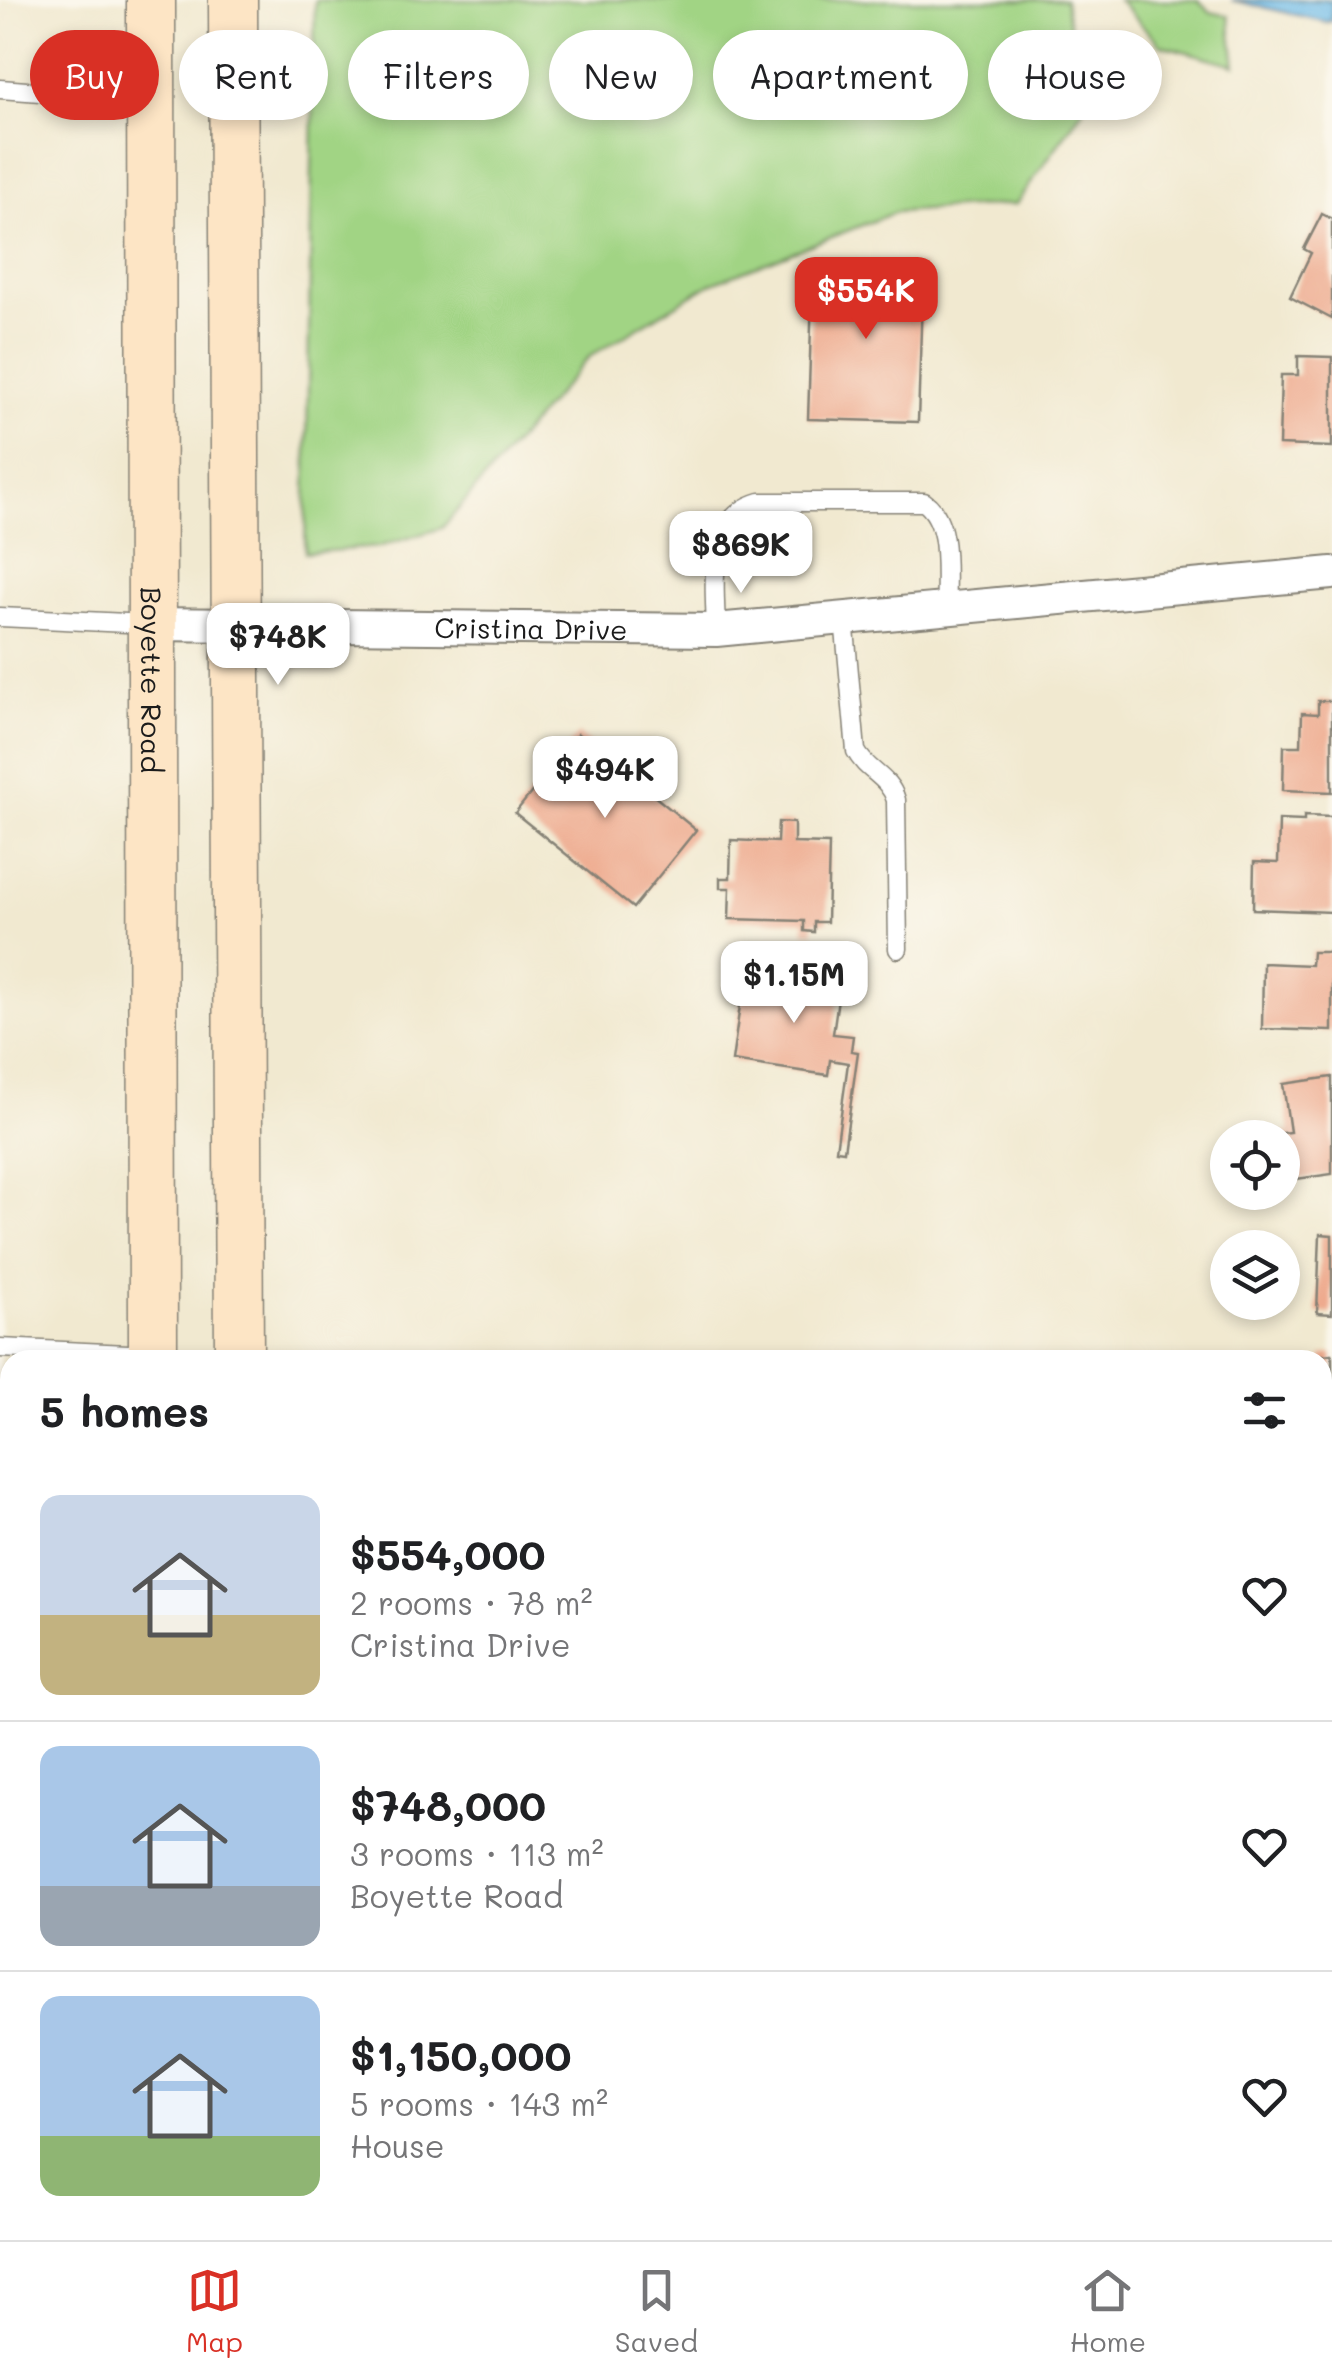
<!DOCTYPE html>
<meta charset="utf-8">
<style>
body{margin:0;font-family:Mali,sans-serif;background:#f2f2f2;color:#202124;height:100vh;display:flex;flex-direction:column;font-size:38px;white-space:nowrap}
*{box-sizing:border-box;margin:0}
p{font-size:32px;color:#757577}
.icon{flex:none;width:55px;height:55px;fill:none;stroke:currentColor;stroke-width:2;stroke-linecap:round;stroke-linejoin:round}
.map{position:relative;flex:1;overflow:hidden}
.details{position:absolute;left:0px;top:1350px;width:1332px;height:890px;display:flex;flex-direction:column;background:#fff;border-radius:30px 30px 0 0;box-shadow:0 5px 15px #0003}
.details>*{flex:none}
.hud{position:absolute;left:30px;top:30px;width:1272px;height:90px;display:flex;gap:20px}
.fabs{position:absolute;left:1210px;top:1120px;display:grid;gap:20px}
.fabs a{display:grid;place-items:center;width:90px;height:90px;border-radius:50%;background:#fff;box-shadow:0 5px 15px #0003;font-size:50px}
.price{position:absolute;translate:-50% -85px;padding:0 22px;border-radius:20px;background:#fff;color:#222;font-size:32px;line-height:65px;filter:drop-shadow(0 2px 5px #0008)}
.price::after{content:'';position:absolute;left:50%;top:60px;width:30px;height:22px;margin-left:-15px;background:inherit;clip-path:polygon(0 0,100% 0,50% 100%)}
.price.selected{background:#d93025;color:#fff}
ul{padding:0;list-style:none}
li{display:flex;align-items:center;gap:30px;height:250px;padding:0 40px}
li+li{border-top:2px solid #e0e0e0}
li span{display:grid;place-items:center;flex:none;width:280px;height:200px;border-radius:20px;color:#555}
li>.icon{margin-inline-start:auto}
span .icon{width:120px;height:120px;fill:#fffc;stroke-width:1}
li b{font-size:42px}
h2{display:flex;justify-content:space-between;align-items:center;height:120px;padding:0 40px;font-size:42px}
.chip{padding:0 35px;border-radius:45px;background:#fff;box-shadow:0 5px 15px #0003;font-size:35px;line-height:90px}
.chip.selected{background:#d93025;color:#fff}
.menu{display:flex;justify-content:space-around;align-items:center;height:140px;border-top:2px solid #e0e0e0;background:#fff;font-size:28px;color:#757577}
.menu a{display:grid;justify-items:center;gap:5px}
.menu .selected{color:#d93025}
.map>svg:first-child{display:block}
.green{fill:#a1d484;stroke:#5e7850;stroke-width:2.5}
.water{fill:#6ebbe8;stroke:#456c82;stroke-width:2.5}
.building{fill:#eeaa8e}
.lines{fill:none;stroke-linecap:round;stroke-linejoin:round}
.service-casing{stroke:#868276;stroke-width:21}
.minor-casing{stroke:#868276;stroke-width:36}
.secondary-casing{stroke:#868276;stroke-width:51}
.service{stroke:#fff;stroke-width:18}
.minor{stroke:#fff;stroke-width:32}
.secondary{stroke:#fde5c5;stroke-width:48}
.labels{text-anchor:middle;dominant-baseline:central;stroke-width:8;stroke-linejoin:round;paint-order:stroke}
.street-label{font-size:28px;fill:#1c1c1c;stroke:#fbf7ec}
</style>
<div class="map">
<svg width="1332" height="2240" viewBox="0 0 1332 2240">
<rect width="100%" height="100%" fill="#fbf7ec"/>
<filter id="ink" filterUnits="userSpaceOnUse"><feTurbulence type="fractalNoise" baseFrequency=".01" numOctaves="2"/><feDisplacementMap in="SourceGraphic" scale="20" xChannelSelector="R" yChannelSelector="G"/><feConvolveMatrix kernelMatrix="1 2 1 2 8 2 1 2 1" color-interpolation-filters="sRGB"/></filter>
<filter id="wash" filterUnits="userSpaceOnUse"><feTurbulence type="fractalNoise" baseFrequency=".0048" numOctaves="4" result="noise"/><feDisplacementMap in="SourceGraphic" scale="40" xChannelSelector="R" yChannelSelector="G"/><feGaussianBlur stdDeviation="2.25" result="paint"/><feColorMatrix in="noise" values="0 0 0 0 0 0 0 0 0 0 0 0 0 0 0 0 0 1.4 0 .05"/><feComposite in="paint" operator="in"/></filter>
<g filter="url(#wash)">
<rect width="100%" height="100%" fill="#f1e9d0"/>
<g class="green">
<polygon points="315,0 1065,0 1083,109 1016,204 896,212 710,284 589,357 442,528 378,547 305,553"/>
<polygon points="1118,0 1198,0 1211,12 1229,16 1235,65 1161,45"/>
</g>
<g class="water">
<polygon points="1231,0 1332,0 1332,21 1327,22"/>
<polygon points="358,2230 739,2230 736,2240 358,2240"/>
</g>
<g id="blocks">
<g class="building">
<polygon points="1322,214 1332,219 1332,319 1290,297 1311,253 1304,249"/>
<polygon points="813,263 923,266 918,422 808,419"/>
<polygon points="1298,356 1332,357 1332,447 1279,445 1281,375 1298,375"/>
<polygon points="1318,701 1332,701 1332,792 1283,790 1284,746 1301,746 1302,713 1318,714"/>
<polygon points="578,734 696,830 633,908 515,813"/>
<polygon points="1304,816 1332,817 1332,912 1253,909 1254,862 1278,863 1279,820 1304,821"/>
<polygon points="778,822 794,823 794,843 829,844 827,922 814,922 814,932 804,931 804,921 729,919 730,888 720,888 720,878 730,878 731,840 777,842"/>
<polygon points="1312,952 1332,952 1332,1031 1262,1029 1263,963 1311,965"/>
<polygon points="765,956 775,958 773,968 821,974 822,964 832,966 830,976 841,977 833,1034 853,1036 851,1051 858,1052 844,1151 836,1150 848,1063 830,1060 828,1075 732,1061 746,964 764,967"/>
<polygon points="1332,1077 1332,1174 1282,1181 1282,1138 1265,1135 1290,1132 1283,1084"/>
<polygon points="1320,1234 1332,1235 1332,1314 1317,1313"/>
<polygon points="1332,1354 1332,1402 1325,1402 1322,1355"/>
<polygon points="1332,1468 1332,1511 1327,1511 1324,1469"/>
</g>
</g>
</g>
<g filter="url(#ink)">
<use href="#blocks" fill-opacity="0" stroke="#868276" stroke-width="2.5"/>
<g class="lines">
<g class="service-casing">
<g id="service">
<polyline points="0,89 147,100"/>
<polyline points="0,617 148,624"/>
<path d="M844 618 856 751C867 772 889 776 896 800L898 949"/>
<path d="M716 630C715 584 705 518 760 502H924C953 522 944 576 946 609"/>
<polyline points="0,1348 149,1355"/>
</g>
</g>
<g class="minor-casing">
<g id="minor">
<path id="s1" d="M149 624 716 630 1332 573"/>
</g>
</g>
<g class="secondary-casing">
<g id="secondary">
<path id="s2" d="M151 0 153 1360"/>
<polyline points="233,0 239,1360"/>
<polyline points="145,2240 145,2230"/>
<polyline points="233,2240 233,2230"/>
</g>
</g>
<use href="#service" class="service"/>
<use href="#minor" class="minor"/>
<use href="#secondary" class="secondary"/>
</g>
</g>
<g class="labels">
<g class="street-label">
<text stroke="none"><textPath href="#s1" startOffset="382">Cristina Drive</textPath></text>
<text stroke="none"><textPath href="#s2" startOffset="680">Boyette Road</textPath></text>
</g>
</g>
</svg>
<div class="fabs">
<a><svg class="icon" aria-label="locate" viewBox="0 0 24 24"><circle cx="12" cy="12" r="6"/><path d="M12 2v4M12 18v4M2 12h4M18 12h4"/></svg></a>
<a><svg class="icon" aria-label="layers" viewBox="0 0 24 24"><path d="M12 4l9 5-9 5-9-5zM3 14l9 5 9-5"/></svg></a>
</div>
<b class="price selected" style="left:866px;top:342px">$554K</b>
<b class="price" style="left:741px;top:596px">$869K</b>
<b class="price" style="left:278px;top:688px">$748K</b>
<b class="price" style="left:605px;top:821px">$494K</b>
<b class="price" style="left:794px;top:1026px">$1.15M</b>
<div class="hud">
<a class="chip selected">Buy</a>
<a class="chip">Rent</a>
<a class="chip">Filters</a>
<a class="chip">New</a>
<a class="chip">Apartment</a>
<a class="chip">House</a>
</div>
<section class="details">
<h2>5 homes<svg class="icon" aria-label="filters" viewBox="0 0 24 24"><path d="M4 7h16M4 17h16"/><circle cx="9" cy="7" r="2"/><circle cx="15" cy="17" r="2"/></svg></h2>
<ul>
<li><span style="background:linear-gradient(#c9d6e8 60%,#c2b280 0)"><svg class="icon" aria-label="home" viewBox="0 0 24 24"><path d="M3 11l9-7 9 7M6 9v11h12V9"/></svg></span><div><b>$554,000</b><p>2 rooms · 78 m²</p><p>Cristina Drive</p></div><svg class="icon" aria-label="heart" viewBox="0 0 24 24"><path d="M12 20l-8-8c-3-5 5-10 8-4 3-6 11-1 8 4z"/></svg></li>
<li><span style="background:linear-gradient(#a9c7e8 70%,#9aa5b1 0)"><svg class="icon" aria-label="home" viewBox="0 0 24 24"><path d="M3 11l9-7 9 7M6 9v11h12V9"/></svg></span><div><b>$748,000</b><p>3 rooms · 113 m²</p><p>Boyette Road</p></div><svg class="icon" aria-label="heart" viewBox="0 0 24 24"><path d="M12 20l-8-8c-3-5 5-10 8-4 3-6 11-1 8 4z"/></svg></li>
<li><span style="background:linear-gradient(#a9c7e8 70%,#8fb573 0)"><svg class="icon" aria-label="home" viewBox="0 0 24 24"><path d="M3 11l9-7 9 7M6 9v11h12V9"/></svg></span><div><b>$1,150,000</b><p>5 rooms · 143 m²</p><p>House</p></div><svg class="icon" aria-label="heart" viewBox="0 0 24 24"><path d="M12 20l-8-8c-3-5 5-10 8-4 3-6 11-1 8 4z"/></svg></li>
</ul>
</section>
</div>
<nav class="menu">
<a class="selected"><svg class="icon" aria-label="map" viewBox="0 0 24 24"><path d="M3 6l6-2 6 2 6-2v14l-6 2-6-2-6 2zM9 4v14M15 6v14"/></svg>Map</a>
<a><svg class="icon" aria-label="saved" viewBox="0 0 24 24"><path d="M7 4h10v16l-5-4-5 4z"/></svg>Saved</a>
<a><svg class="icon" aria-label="home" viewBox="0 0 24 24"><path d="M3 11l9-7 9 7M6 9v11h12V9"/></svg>Home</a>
</nav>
